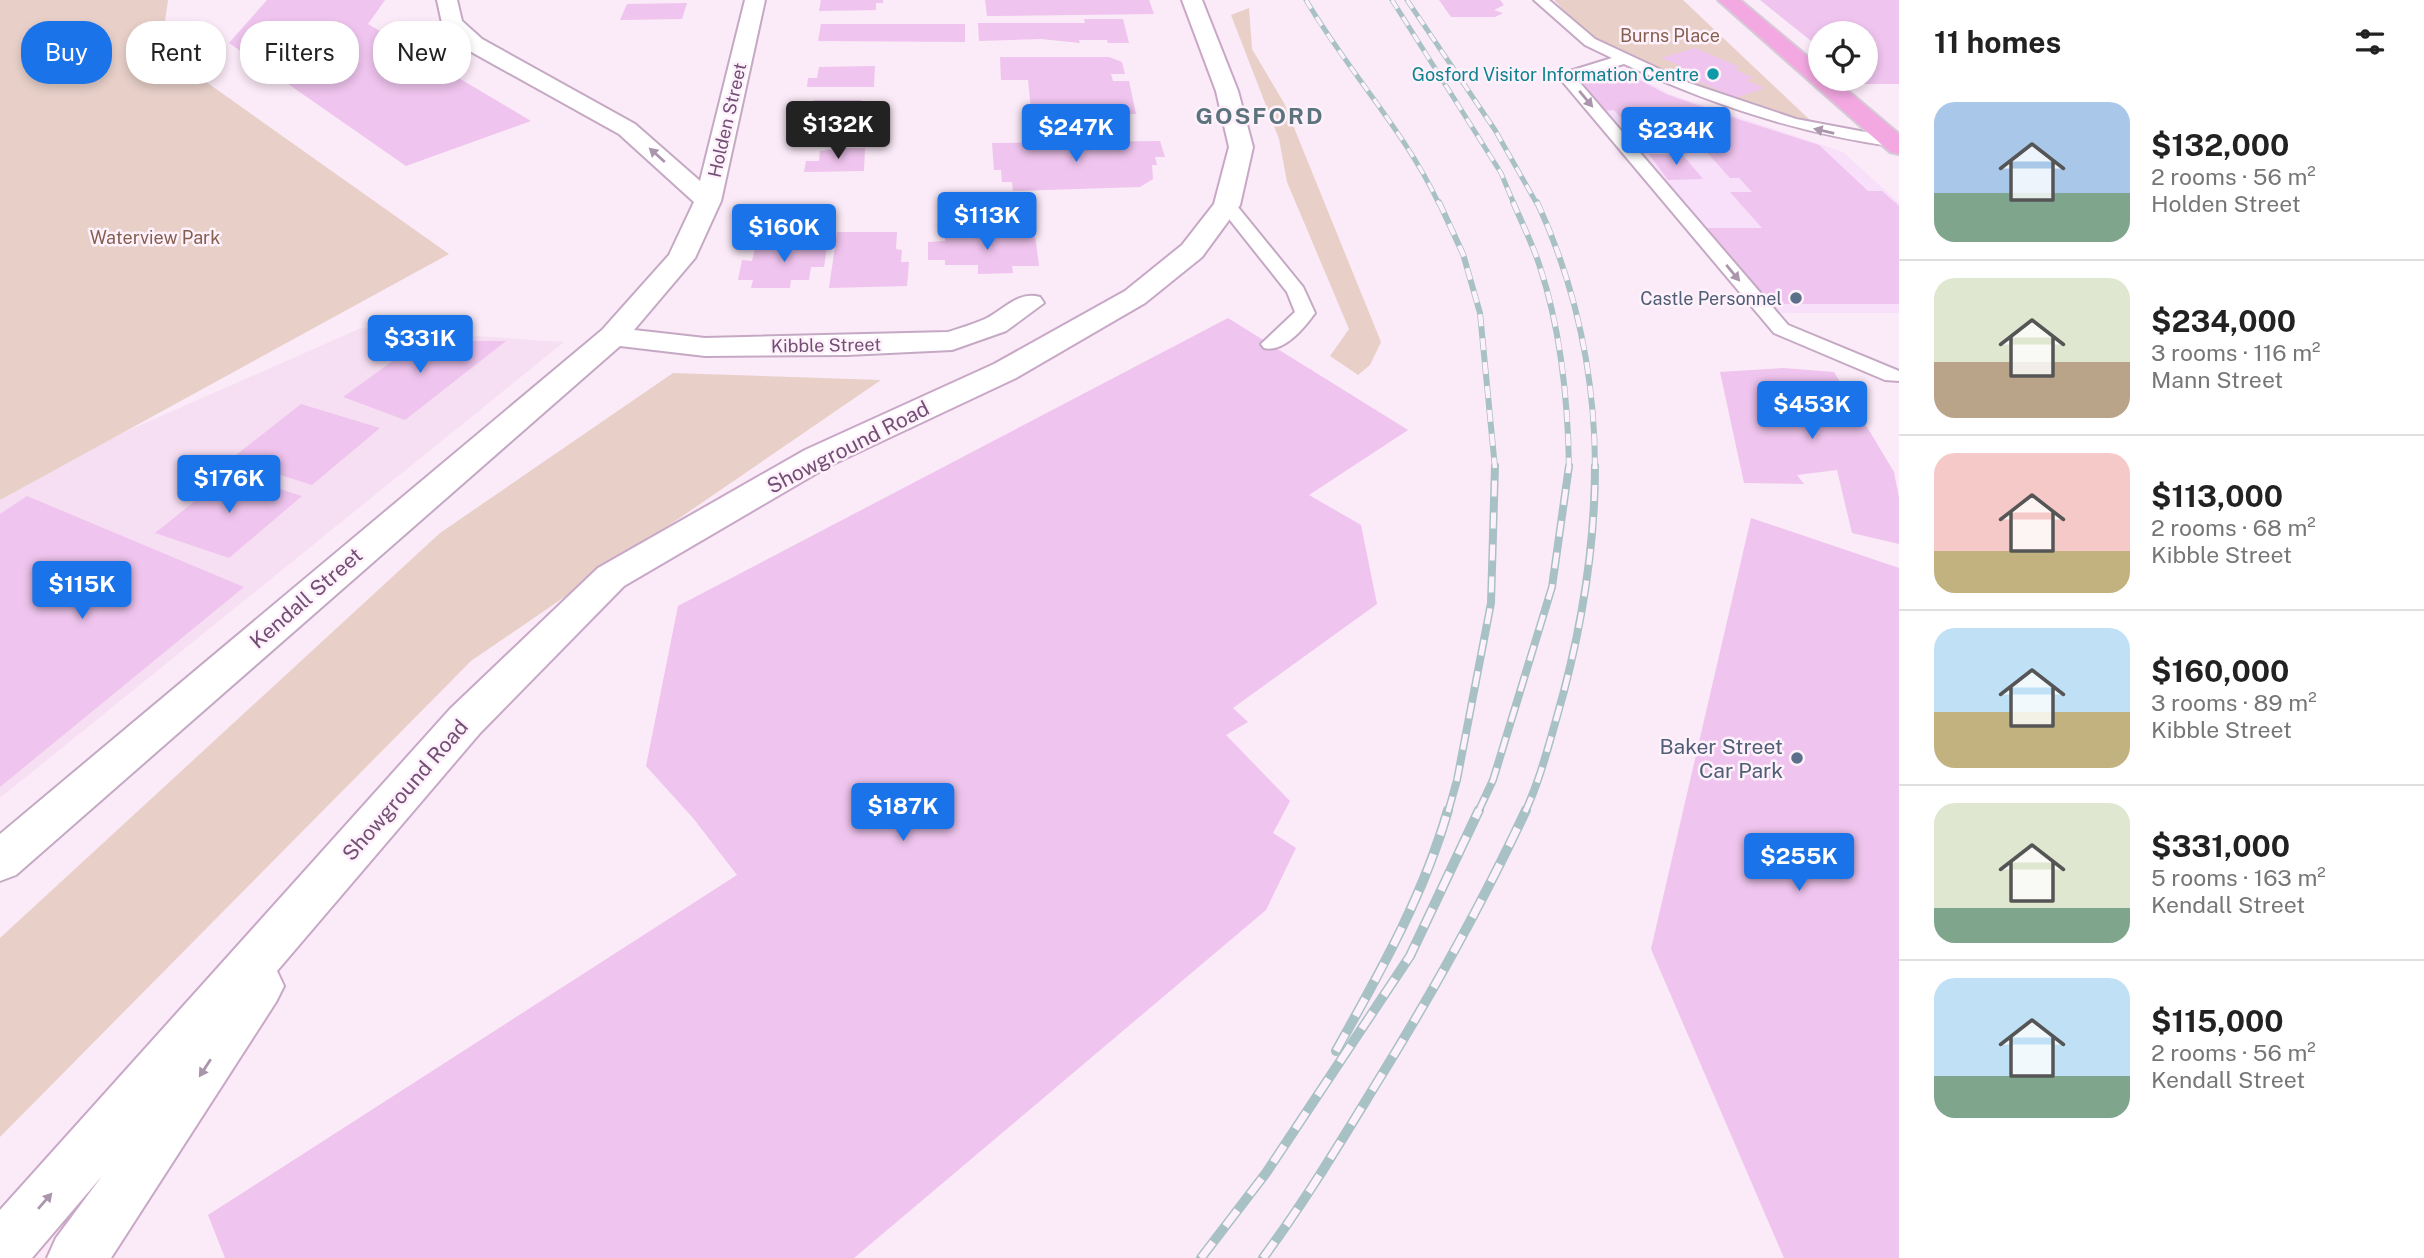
<!DOCTYPE html>
<meta charset="utf-8">
<style>
body{margin:0;font-family:"Public Sans",sans-serif;background:#f2f2f2;color:#222;height:100vh;display:flex;flex-direction:column;font-size:26px;white-space:nowrap}
*{box-sizing:border-box;margin:0}
p{font-size:23px;color:#767676}
.icon{flex:none;width:38px;height:38px;fill:none;stroke:currentColor;stroke-width:2;stroke-linecap:round;stroke-linejoin:round}
.map{position:relative;flex:1;overflow:hidden}
.drawer{display:flex;flex-direction:column;background:#fff;width:525px}
.drawer>*{flex:none}
.hud{position:absolute;left:21px;top:21px;width:665px;height:63px;display:flex;gap:14px}
.tools{position:absolute;left:1808px;top:21px;display:grid;gap:14px}
.tools a{display:grid;place-items:center;width:70px;height:70px;border-radius:50%;background:#fff;box-shadow:0 4px 10px #0003;font-size:35px}
.price{position:absolute;translate:-50% -60px;padding:0 16px;border-radius:7px;background:#1a73e8;color:#fff;font-size:23px;line-height:46px;filter:drop-shadow(0 2px 4px #0008)}
.price::after{content:'';position:absolute;left:50%;top:42px;width:21px;height:16px;margin-left:-10px;background:inherit;clip-path:polygon(0 0,100% 0,50% 100%)}
.price.current{background:#222;color:#fff}
ul{padding:0;list-style:none}
li{display:flex;align-items:center;gap:21px;height:175px;padding:0 35px}
li+li{border-top:2px solid #e0e0e0}
li span{display:grid;place-items:center;flex:none;width:196px;height:140px;border-radius:21px;color:#555}
li>.icon{margin-inline-start:auto}
span .icon{width:84px;height:84px;fill:#fffc;stroke-width:1}
li b{font-size:30px}
h2{display:flex;justify-content:space-between;align-items:center;height:84px;padding:0 35px;font-size:30px}
.pill{padding:0 24px;border-radius:28px;background:#fff;box-shadow:0 4px 10px #0003;font-size:24px;line-height:63px}
.pill.current{background:#1a73e8;color:#fff}
main{display:flex;flex:1;min-height:0}
.map>svg:first-child{display:block}
.residential{fill:#f7dff3}
.commercial{fill:#f8dffa}
.green{fill:#e8d0c9}
.building{fill:#efc4ee}
.lines{fill:none;stroke-linecap:round;stroke-linejoin:round}
.lane-casing{stroke:#c5a9c4;stroke-width:4}
.street-casing{stroke:#c5a9c4;stroke-width:4}
.secondary-casing{stroke:#c8a7c7;stroke-width:4}
.primary-casing{stroke:#d5cad6;stroke-width:4}
.lane{fill:#fff;fill-rule:evenodd}
.street{fill:#fff;fill-rule:evenodd}
.secondary{fill:#fff;fill-rule:evenodd}
.primary{fill:#f4a8e2;fill-rule:evenodd}
.rail-far3-casing{stroke:#a8c1c5;stroke-width:5}
.rail-far2-casing{stroke:#a8c1c5;stroke-width:6}
.rail-far1-casing{stroke:#a8c1c5;stroke-width:8}
.rail-casing{stroke:#a8c1c5;stroke-width:10}
.rail-far3{stroke:#fef1fb;stroke-width:3.5;stroke-dasharray:10;stroke-linecap:butt}
.rail-far2{stroke:#fef1fb;stroke-width:4.5;stroke-dasharray:12;stroke-linecap:butt}
.rail-far1{stroke:#fef1fb;stroke-width:5;stroke-dasharray:16;stroke-linecap:butt}
.rail{stroke:#fef1fb;stroke-width:7;stroke-dasharray:20;stroke-linecap:butt}
.oneway{fill:#ab95ac}
.culture-dot{fill:#0f9aa8;stroke:#fef1fb;stroke-width:2.5}
.service-dot{fill:#5c6f8a;stroke:#fef1fb;stroke-width:2.5}
.labels{text-anchor:middle;dominant-baseline:central;stroke-width:5;stroke-linejoin:round;paint-order:stroke}
.far-park-label{font-size:18px;fill:#855f4e;stroke:#fef1fb}
.far-culture-label{font-size:18px;fill:#0d838f;stroke:#fef1fb;text-anchor:end}
.far-street-label{font-size:18px;fill:#734f75;stroke:#fef1fb}
.far-service-label{font-size:18px;fill:#4e5e75;stroke:#fef1fb;text-anchor:end}
.street-label{font-size:21px;fill:#734f75;stroke:#fef1fb}
.service-label{font-size:21px;fill:#4e5e75;stroke:#fef1fb;text-anchor:end}
.far-district-label{font-size:23px;font-weight:bold;letter-spacing:2px;fill:#5a737c;stroke:#fef1fb}
</style>
<main>
<div class="map">
<svg width="1899" height="1258" viewBox="0 0 1899 1258">
<rect width="100%" height="100%" fill="#fbeaf7"/>
<polygon class="residential" points="361,328 564,342 0,798 0,487"/>
<polygon class="commercial" points="1613,69 1629,71 1669,94 1843,152 1899,203 1899,313 1759,313 1573,78"/>
<g class="green">
<polygon points="0,0 168,0 161,50 449,254 0,500"/>
<path d="M1554 0H1683L1811 121C1735 102 1656 76 1590 34 1577 25 1565 11 1554 0Z"/>
<polygon points="1249,8 1252,49 1284,103 1381,342 1370,365 1358,375 1330,356 1349,329 1287,182 1279,139 1231,15"/>
<polygon points="673,373 881,380 471,661 0,1137 0,938 440,533"/>
</g>
<g class="building">
<polygon points="267,0 385,0 368,24 531,121 406,166 229,43"/>
<polygon points="821,0 883,0 883,3 876,3 876,10 819,11"/>
<polygon points="985,0 1149,0 1154,14 987,16"/>
<polygon points="1439,0 1500,0 1504,5 1494,10 1503,13 1495,17 1451,17"/>
<polygon points="1760,0 1899,0 1899,84 1864,84 1858,79 1866,79 1866,33 1820,33 1820,48"/>
<polygon points="687,3 682,19 620,20 627,4"/>
<polygon points="1084,19 1123,19 1129,43 1108,43 1107,40 1079,40 1080,43 1041,39 979,41 978,23 1085,23"/>
<polygon points="821,24 965,24 965,42 818,41"/>
<polygon points="1695,48 1740,67 1734,69 1754,78 1746,80 1765,88 1736,98 1671,69 1681,66 1661,58"/>
<polygon points="1000,57 1109,57 1122,62 1125,74 1111,74 1113,81 1129,81 1136,114 1121,114 1124,128 1033,128 1028,80 1001,80"/>
<polygon points="875,66 874,87 807,87 808,78 817,78 819,67"/>
<polygon points="1608,74 1630,75 1666,94 1708,109 1701,109 1707,114 1722,114 1819,145 1868,191 1882,191 1899,206 1899,304 1769,304 1701,228 1762,228 1730,192 1752,192 1739,178 1730,178 1695,139 1640,139 1614,110 1602,111 1579,80"/>
<polygon points="814,100 862,100 859,120 871,120 870,133 798,133 801,116 811,116"/>
<polygon points="1160,141 1165,157 1155,157 1157,165 1152,165 1153,179 1140,187 1013,191 1012,182 1002,182 1001,170 994,170 992,143"/>
<polygon points="847,148 865,148 864,171 804,172 806,161 819,161 820,151"/>
<polygon points="1649,154 1682,154 1703,179 1668,180"/>
<polygon points="837,232 897,232 896,249 902,250 901,262 909,262 907,286 829,288"/>
<polygon points="1035,235 1039,266 1012,266 1013,273 978,274 978,265 945,265 945,260 928,260 928,242 945,241 945,236"/>
<polygon points="790,240 828,240 824,267 811,267 809,280 791,280 790,288 751,288 753,280 738,280 742,260 752,261 755,248 789,248"/>
<polygon points="1228,318 1408,430 1309,495 1361,525 1377,604 1233,708 1248,722 1226,735 1290,801 1273,833 1296,848 1266,910 854,1258 225,1258 208,1215 737,875 693,818 646,766 678,606"/>
<polygon points="420,341 506,341 405,420 343,397"/>
<polygon points="1783,368 1834,372 1894,472 1899,498 1899,544 1852,533 1837,470 1797,475 1804,484 1744,483 1720,372"/>
<polygon points="301,404 380,428 312,485 231,459"/>
<polygon points="230,473 302,496 229,558 155,533"/>
<polygon points="27,496 244,587 0,787 0,514"/>
<polygon points="1751,518 1899,568 1899,1258 1784,1258 1651,949"/>
</g>
<g class="lines">
<g class="lane-casing">
<g id="lane">
<path d="M1534 0H1549L1595 39 1689 83 1796 119 1897 138V144L1891 146C1797 133 1710 104 1624 64L1575 77 1788 325 1899 371V381L1885 380 1774 333 1557 75 1612 58 1585 45Z"/>
<path d="M1227 200 1233 201 1303 287 1315 313C1304 328 1284 353 1264 348L1261 344 1295 312 1287 292 1218 205Z"/>
</g>
</g>
<g class="street-casing">
<path id="street" d="M437 0H457L462 21 482 39 635 124 700 181 745 0H765L721 201 695 258 634 330 705 338 948 332C960 328 974 324 985 319 1004 310 1017 291 1040 297L1044 303 1006 331 952 350 847 355 705 356 620 346 16 875 0 881V834L602 330 669 255 694 202 619 134 466 49 442 23Z"/>
</g>
<g class="secondary-casing">
<polygon id="secondary" points="1182,0 1202,0 1238,91 1253,147 1240,205 1202,257 1145,303 1016,378 829,466 624,586 480,733 277,971 284,986 276,1002 111,1258 47,1258 56,1238 102,1176 32,1258 0,1258 0,1210 450,709 598,568 805,450 994,364 1125,291 1182,245 1214,204 1229,147 1216,91"/>
</g>
<g class="primary-casing">
<polygon id="primary" points="1718,0 1740,0 1820,67 1820,79 1834,79 1899,134 1899,154 1890,152"/>
</g>
<use href="#lane" class="lane"/>
<use href="#street" class="street"/>
<use href="#secondary" class="secondary"/>
<use href="#primary" class="primary"/>
<g class="rail-far3-casing">
<g id="rail-far3">
<path d="M1306 0C1347 70 1405 131 1439 204"/>
<polyline points="1392,0 1501,173 1514,204"/>
<polyline points="1407,0 1495,130 1537,204"/>
</g>
</g>
<g class="rail-far2-casing">
<g id="rail-far2">
<polyline points="1439,202 1463,254 1480,313 1495,468"/>
<path d="M1513 202C1522 223 1533 245 1540 267 1561 331 1568 400 1569 468"/>
<path d="M1537 202C1576 286 1595 375 1595 468"/>
</g>
</g>
<g class="rail-far1-casing">
<g id="rail-far1">
<polyline points="1448,812 1457,780 1491,603 1495,466"/>
<polyline points="1478,812 1493,780 1552,587 1569,466"/>
<path d="M1525 812C1539 782 1547 751 1556 720 1580 637 1595 553 1595 466"/>
</g>
</g>
<g class="rail-casing">
<g id="rail">
<path d="M1336 1051C1380 972 1423 897 1448 810"/>
<polyline points="1201,1258 1266,1173 1410,956 1479,810"/>
<path d="M1263 1258C1303 1204 1338 1146 1373 1089 1429 999 1481 906 1526 810"/>
</g>
</g>
<use href="#rail-far3" class="rail-far3"/>
<use href="#rail-far2" class="rail-far2"/>
<use href="#rail-far1" class="rail-far1"/>
<use href="#rail" class="rail"/>
</g>
<defs><path id="oneway-solid" d="M-6-.8H1V-3.2L6.5 0L1 3.2V.8H-6Z" transform="scale(1.75)"/></defs>
<g class="oneway">
<use href="#oneway-solid" transform="translate(1586 99) rotate(50)"/>
<use href="#oneway-solid" transform="translate(1824 131) rotate(-167)"/>
<use href="#oneway-solid" transform="translate(657 155) rotate(-138)"/>
<use href="#oneway-solid" transform="translate(1733 273) rotate(50)"/>
<use href="#oneway-solid" transform="translate(205 1068) rotate(123)"/>
<use href="#oneway-solid" transform="translate(45 1201) rotate(-49)"/>
</g>
<circle class="culture-dot" cx="1713" cy="74" r="7"/>
<g class="service-dot">
<circle cx="1796" cy="298" r="7"/>
<circle cx="1797" cy="758" r="7"/>
</g>
<g class="labels">
<g class="far-park-label">
<text x="1670" y="35">Burns Place</text>
<text x="155" y="237">Waterview Park</text>
</g>
<g class="far-culture-label">
<text x="1699" y="74">Gosford Visitor Information Centre</text>
</g>
<g class="far-street-label">
<text transform="translate(727 120) rotate(-77)">Holden Street</text>
<text transform="translate(826 345) rotate(-1)">Kibble Street</text>
</g>
<g class="far-service-label">
<text x="1782" y="298">Castle Personnel</text>
</g>
<g class="street-label">
<text transform="translate(848 447) rotate(-27)">Showground Road</text>
<text transform="translate(306 598) rotate(-41)">Kendall Street</text>
<text transform="translate(405 790) rotate(-49)">Showground Road</text>
</g>
<g class="service-label">
<text x="1783" y="746">Baker Street<tspan x="1783" dy="24">Car Park</tspan></text>
</g>
<g class="far-district-label">
<text x="1260" y="115">GOSFORD</text>
</g>
</g>
</svg>
<div class="tools">
<a><svg class="icon" aria-label="locate" viewBox="0 0 24 24"><circle cx="12" cy="12" r="6"/><path d="M12 2v4M12 18v4M2 12h4M18 12h4"/></svg></a>
</div>
<b class="price current" style="left:838px;top:161px">$132K</b>
<b class="price" style="left:1076px;top:164px">$247K</b>
<b class="price" style="left:1676px;top:167px">$234K</b>
<b class="price" style="left:987px;top:252px">$113K</b>
<b class="price" style="left:784px;top:264px">$160K</b>
<b class="price" style="left:420px;top:375px">$331K</b>
<b class="price" style="left:1812px;top:441px">$453K</b>
<b class="price" style="left:229px;top:515px">$176K</b>
<b class="price" style="left:82px;top:621px">$115K</b>
<b class="price" style="left:903px;top:843px">$187K</b>
<b class="price" style="left:1799px;top:893px">$255K</b>
<div class="hud">
<a class="pill current">Buy</a>
<a class="pill">Rent</a>
<a class="pill">Filters</a>
<a class="pill">New</a>
</div>
</div>
<section class="drawer">
<h2>11 homes<svg class="icon" aria-label="filters" viewBox="0 0 24 24"><path d="M4 7h16M4 17h16"/><circle cx="9" cy="7" r="2"/><circle cx="15" cy="17" r="2"/></svg></h2>
<ul>
<li><span style="background:linear-gradient(#a9c7e8 65%,#7fa58c 0)"><svg class="icon" aria-label="home" viewBox="0 0 24 24"><path d="M3 11l9-7 9 7M6 9v11h12V9"/></svg></span><div><b>$132,000</b><p>2 rooms · 56 m²</p><p>Holden Street</p></div></li>
<li><span style="background:linear-gradient(#dfe7d0 60%,#b9a48a 0)"><svg class="icon" aria-label="home" viewBox="0 0 24 24"><path d="M3 11l9-7 9 7M6 9v11h12V9"/></svg></span><div><b>$234,000</b><p>3 rooms · 116 m²</p><p>Mann Street</p></div></li>
<li><span style="background:linear-gradient(#f6c9c9 70%,#c2b280 0)"><svg class="icon" aria-label="home" viewBox="0 0 24 24"><path d="M3 11l9-7 9 7M6 9v11h12V9"/></svg></span><div><b>$113,000</b><p>2 rooms · 68 m²</p><p>Kibble Street</p></div></li>
<li><span style="background:linear-gradient(#bfe0f5 60%,#c2b280 0)"><svg class="icon" aria-label="home" viewBox="0 0 24 24"><path d="M3 11l9-7 9 7M6 9v11h12V9"/></svg></span><div><b>$160,000</b><p>3 rooms · 89 m²</p><p>Kibble Street</p></div></li>
<li><span style="background:linear-gradient(#dfe7d0 75%,#7fa58c 0)"><svg class="icon" aria-label="home" viewBox="0 0 24 24"><path d="M3 11l9-7 9 7M6 9v11h12V9"/></svg></span><div><b>$331,000</b><p>5 rooms · 163 m²</p><p>Kendall Street</p></div></li>
<li><span style="background:linear-gradient(#bfe0f5 70%,#7fa58c 0)"><svg class="icon" aria-label="home" viewBox="0 0 24 24"><path d="M3 11l9-7 9 7M6 9v11h12V9"/></svg></span><div><b>$115,000</b><p>2 rooms · 56 m²</p><p>Kendall Street</p></div></li>
</ul>
</section>
</main>
